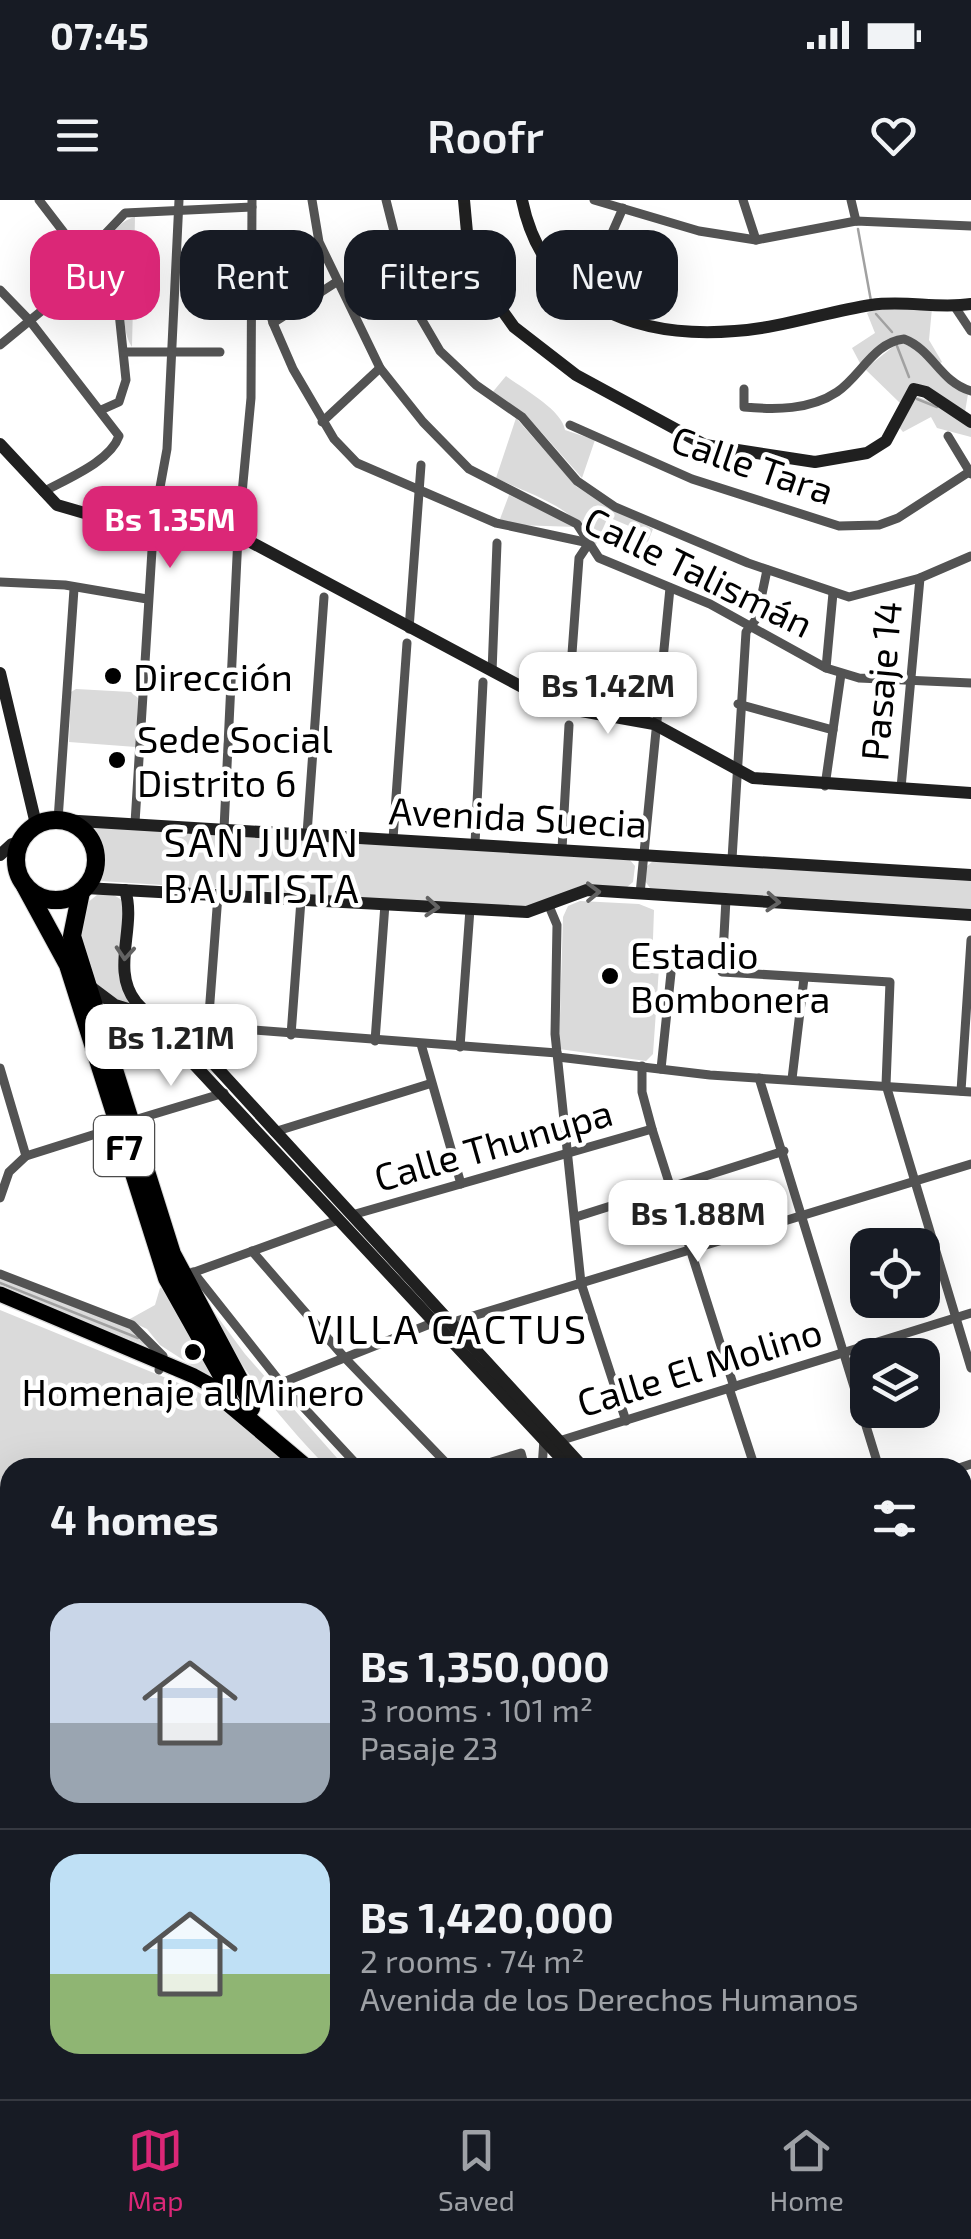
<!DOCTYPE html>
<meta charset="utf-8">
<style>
body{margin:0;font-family:"Exo 2",sans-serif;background:#20242c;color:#f1f3f6;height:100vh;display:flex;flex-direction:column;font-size:38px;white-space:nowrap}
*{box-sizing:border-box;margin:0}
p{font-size:32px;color:#9ea1a6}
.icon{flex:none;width:55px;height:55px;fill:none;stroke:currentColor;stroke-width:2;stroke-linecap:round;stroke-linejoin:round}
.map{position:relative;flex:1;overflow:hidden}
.drawer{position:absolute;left:0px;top:1258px;width:972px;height:642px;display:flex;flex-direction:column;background:#171b24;border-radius:30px 30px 0 0;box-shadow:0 10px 40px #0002}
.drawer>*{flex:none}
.guide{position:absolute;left:30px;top:30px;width:912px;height:90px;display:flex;gap:20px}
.tools{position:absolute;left:850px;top:1028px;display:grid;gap:20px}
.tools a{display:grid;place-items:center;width:90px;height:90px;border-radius:20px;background:#171b24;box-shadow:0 10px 40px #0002;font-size:50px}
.price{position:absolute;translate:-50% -85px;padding:0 22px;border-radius:20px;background:#fff;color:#222;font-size:32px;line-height:65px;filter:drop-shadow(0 2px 5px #0008)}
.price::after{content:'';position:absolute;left:50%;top:60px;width:30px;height:22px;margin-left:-15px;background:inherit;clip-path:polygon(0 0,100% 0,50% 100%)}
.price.current{background:#db2777;color:#fff}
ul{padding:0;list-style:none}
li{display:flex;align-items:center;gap:30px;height:250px;padding:0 50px}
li+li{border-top:2px solid #363941}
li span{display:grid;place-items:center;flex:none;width:280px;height:200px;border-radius:30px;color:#555}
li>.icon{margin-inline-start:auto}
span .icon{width:120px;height:120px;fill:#fffc;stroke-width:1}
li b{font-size:42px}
h2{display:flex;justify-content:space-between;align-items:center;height:120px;padding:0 50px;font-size:42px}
.chip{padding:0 35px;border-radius:30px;background:#171b24;box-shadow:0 10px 40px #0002;font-size:35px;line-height:90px}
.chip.current{background:#db2777;color:#fff}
.status{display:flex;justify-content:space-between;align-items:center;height:70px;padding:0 50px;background:#171b24;direction:ltr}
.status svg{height:28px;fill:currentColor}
header{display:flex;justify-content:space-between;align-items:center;height:130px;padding:0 50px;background:#171b24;font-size:45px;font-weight:600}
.tabs{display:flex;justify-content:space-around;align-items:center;height:140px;border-top:2px solid #363941;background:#171b24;font-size:28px;color:#9ea1a6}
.tabs a{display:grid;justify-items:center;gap:5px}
.tabs .current{color:#db2777}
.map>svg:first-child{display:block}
.green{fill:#dadada}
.water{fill:#a1a1a1}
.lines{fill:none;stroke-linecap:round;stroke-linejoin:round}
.stream{stroke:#a1a1a1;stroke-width:2.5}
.primary-casing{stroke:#dbdbdb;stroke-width:18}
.highway-casing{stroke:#dbdbdb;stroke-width:20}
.street{stroke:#535353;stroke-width:9}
.secondary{stroke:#202020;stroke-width:12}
.primary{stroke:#000;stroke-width:15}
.highway{stroke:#000;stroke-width:18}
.oneway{stroke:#636363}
.poi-dot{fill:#000;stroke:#fff;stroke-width:4}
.labels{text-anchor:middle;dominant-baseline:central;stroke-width:9;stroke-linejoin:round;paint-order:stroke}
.shield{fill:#fff;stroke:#4c4c4c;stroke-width:2.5}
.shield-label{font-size:35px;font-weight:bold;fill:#000}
.street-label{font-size:38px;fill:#000;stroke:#fff}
.poi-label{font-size:38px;fill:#000;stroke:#fff;text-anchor:start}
.neighbourhood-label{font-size:40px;letter-spacing:2.5px;fill:#000;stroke:#fff}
</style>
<div class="status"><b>07:45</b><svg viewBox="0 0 49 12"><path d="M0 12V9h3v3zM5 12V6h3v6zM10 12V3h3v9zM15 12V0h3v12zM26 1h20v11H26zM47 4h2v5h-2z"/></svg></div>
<header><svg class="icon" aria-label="menu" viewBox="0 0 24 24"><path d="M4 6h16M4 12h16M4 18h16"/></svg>Roofr<svg class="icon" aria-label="heart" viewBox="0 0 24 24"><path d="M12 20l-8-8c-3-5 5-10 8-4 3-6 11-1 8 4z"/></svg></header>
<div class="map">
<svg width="971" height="1899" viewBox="0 0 971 1899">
<rect width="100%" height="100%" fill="#fff"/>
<g class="green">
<path d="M135 17 132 147C123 134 125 117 122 101 119 88 108 78 105 66 100 46 117 21 135 17Z"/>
<polygon points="883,106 932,108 929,140 942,162 938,165 913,140 900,136 877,146 861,165 852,148 875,133 867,113"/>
<path d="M899 142C929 151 939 181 968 194L965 212 916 183 910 185 900 203 865 169Z"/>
<path d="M506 176C525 190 562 210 565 230L595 240 582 278 527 216 491 194Z"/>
<polygon points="913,195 935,203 971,226 971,237 937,228 931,217 903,232 899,227"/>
<path d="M516 218 577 287 653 329 645 349 630 342 636 329 608 317 594 349C583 309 531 295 496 278Z"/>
<polygon points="509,295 577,327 515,325 500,319"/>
<polygon points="76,489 131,492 138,498 136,547 69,542 71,492"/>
<polygon points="88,625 630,660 635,666 633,682 626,688 580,686 535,705 508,707 100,681 104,655"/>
<polygon points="653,661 971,680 971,709 650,688 645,681 646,667"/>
<path d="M112 694 122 700 132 805C86 797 78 746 82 707L97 695Z"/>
<polygon points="580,701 639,704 654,710 652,767 659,768 653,854 646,861 559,849 563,717 568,706"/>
<polygon points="0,1078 129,1128 147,1146 0,1088"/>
<polygon points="166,1086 216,1181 160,1145 147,1129 128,1120 155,1105 160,1088"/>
<path d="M197 1089 245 1154 345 1267H327C273 1213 233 1157 197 1089Z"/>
<polygon points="0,1110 193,1189 227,1210 294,1267 10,1268 10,1305 0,1302"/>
</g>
<polygon class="water" points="0,1302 10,1305 10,1890 373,1890 373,1899 0,1899"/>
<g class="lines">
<g class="stream">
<polyline points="858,29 871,101"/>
<polyline points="876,114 892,132"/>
<polyline points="897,146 909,177"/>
<polyline points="917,199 937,207"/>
<polyline points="0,1083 138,1138"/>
</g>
<g class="primary-casing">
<polyline id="primary" points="0,1094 194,1176 216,1188 229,1203"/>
</g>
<g class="highway-casing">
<g id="highway">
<circle cx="56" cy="660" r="40"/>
<polyline points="25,686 68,765 167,1078 226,1183 229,1203 306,1268"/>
<polyline points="81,692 72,736 172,1054 248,1196 251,1208 246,1214"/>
<polyline points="437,1890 437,1899"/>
</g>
</g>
<g class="street">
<polyline points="39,0 118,103 126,180 119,202 101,210"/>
<polyline points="312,0 319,42 380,168 423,222 469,269 577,324 599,358 710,404 826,468 859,478 971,483"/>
<polyline points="386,0 412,103 440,151 476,185 522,217 577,281 615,307 748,363 849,397 920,378 971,356"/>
<polyline points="594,0 699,31 756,40 856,21 971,26"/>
<polyline points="743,0 756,40"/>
<polyline points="851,0 856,21"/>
<polyline points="257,65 273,123 293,169 334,239 357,263 496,323 589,343"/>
<path d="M0 90 30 121 119 236C110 262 66 279 43 292"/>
<polyline points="583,99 623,8"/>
<polyline points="955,107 971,131"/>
<polyline points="273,123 338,81"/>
<polyline points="0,145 95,67 106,33 125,13 252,7"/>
<polyline points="125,152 220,152"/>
<path d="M744 189V207C775 210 810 210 837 192 860 177 874 142 904 139 933 150 940 182 971 191"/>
<polyline points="322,222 380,168"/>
<polyline points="570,225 692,279 839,326 879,325 898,318 969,272"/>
<polyline points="948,236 971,274"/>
<polyline points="153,326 167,249 179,0"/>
<polyline points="0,382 65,385 147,399"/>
<polyline points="409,429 421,265"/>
<polyline points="826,468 833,393"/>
<polyline points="492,472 497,343"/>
<polyline points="738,504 833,530"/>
<polyline points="568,508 579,358 589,343"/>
<polyline points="825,586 841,474"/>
<polyline points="901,588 920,378"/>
<polyline points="58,620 74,389"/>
<polyline points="135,623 153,334 189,329"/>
<polyline points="224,629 238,336 251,198 252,0"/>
<polyline points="307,634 324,397"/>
<polyline points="393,639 407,443"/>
<polyline points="475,644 483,482"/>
<polyline points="562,649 569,525"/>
<polyline points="732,659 746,432 757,418 767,370"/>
<polyline points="640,694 670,388"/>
<polyline points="726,699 722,772 890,782 886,885 971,1168"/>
<polyline points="549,706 557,725 555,834 581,1083 626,1221"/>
<polyline points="176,824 557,853"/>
<polyline points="208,828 218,695"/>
<polyline points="103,829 114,817 151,821"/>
<polyline points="291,835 301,700"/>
<polyline points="375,841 385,704"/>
<polyline points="421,844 461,984"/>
<polyline points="460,847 470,709"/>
<polyline points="558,857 710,875 971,892"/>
<polyline points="642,866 642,892 652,929 734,1187"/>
<polyline points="0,868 26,956"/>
<polyline points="661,869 671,773"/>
<polyline points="759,878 879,1268"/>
<polyline points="792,879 804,778"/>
<polyline points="961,891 971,740"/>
<polyline points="131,921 224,893"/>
<polyline points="274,932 429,884"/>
<polyline points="0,998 9,972 26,956 118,927"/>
<polyline points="352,1015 652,929"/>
<polyline points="576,1017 784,951"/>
<polyline points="252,1051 344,1157 451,1268"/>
<polyline points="193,1072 281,1183 360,1268"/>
<polyline points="0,1074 132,1125 163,1156 159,1170"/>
<polyline points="189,1074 338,1020"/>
<polyline points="281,1183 435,1122 450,1123 971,964"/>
<polyline points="729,1188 755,1268"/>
<polyline points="559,1241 971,1113"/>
<polyline points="472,1268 521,1253 525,1268"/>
<polyline points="542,1268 544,1239"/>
<polyline points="959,1268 971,1264"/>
<polyline points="962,1413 971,1411"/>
<polyline points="962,1468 971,1469"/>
<polyline points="962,1507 971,1508"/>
<polyline points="962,1570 971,1570"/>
<polyline points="962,1657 971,1669"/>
<polyline points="962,1797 971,1801"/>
<polyline points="522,1890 524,1899"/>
<polyline points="640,1890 643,1899"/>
<polyline points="707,1890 710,1899"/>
<polyline points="475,1899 477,1890"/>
<polyline points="912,1899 912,1890"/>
</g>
<g class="secondary">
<polyline points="464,0 470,65 514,127 576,175 705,245 815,262 867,253 886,241 914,189 926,192 971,222"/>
<path d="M522 0C543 104 636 139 735 131 781 128 826 112 871 105 905 100 938 109 971 104"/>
<polyline points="0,244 57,305 119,323 230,331 539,496 570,509 654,524 753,578 971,593"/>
<polyline points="0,473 36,624"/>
<polyline points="62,620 971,675"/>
<polyline points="0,655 12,644"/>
<polyline points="85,688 527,712 587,690 971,715"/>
<path d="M125 690C137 727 110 769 136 802L570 1268"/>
<polyline points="91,787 115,805 177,824 584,1268"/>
<polyline points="971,1707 966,1740 971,1776"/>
<polyline points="829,1890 831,1899"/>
<polyline points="840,1899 840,1890"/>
</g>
<use href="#primary" class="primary"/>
<use href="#highway" class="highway"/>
</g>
<defs><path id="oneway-chevron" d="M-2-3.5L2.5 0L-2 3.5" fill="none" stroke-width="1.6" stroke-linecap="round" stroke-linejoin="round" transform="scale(2.5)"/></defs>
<g class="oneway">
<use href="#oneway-chevron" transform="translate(593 692) rotate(-1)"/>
<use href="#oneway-chevron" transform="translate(773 702) rotate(4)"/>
<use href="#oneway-chevron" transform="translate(432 707) rotate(4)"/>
<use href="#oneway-chevron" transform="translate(125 753) rotate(94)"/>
</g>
<g class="poi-dot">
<circle cx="113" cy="476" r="10"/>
<circle cx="117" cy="560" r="10"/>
<circle cx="610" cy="776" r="10"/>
<circle cx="193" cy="1152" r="10"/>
</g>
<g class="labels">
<rect class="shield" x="94" y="916" width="60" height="60" rx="8"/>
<g class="shield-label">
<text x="124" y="946">F7</text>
</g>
<g class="street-label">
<text transform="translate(753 264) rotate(19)">Calle Tara</text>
<text transform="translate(699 371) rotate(26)">Calle Talismán</text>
<text transform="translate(880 481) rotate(-85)">Pasaje 14</text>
<text transform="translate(518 616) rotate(3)">Avenida Suecia</text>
<text transform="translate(493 944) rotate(-16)">Calle Thunupa</text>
<text transform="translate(699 1166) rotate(-17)">Calle El Molino</text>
</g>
<g class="poi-label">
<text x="133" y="476">Dirección</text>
<text x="137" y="538">Sede Social<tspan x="137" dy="44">Distrito 6</tspan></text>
<text x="630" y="754">Estadio<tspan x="630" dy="44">Bombonera</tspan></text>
<text x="193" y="1191" text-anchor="middle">Homenaje al Minero</text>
</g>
<g class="neighbourhood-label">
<text x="262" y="641">SAN JUAN<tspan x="262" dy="46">BAUTISTA</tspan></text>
<text x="448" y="1128">VILLA CACTUS</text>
</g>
</g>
</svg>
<div class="tools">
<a><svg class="icon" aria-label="locate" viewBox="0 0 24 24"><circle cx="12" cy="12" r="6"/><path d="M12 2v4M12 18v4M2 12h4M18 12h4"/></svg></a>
<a><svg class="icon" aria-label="layers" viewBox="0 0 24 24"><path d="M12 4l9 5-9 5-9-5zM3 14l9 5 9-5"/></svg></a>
</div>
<b class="price current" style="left:170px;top:371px">Bs 1.35M</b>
<b class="price" style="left:608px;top:537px">Bs 1.42M</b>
<b class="price" style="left:171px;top:889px">Bs 1.21M</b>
<b class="price" style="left:698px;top:1065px">Bs 1.88M</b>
<div class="guide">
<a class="chip current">Buy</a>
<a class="chip">Rent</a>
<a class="chip">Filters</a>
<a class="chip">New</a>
</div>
<section class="drawer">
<h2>4 homes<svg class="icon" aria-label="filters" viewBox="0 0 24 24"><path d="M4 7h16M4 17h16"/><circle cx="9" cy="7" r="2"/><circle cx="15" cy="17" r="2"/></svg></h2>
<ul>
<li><span style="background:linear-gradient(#c9d6e8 60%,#9aa5b1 0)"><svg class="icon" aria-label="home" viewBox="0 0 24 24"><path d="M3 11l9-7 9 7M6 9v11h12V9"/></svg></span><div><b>Bs 1,350,000</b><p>3 rooms · 101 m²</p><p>Pasaje 23</p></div></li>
<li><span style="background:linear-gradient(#bfe0f5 60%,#8fb573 0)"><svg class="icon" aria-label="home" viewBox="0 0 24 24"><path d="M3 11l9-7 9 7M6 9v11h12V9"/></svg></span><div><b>Bs 1,420,000</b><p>2 rooms · 74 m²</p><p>Avenida de los Derechos Humanos</p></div></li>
</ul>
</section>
</div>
<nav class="tabs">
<a class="current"><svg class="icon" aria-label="map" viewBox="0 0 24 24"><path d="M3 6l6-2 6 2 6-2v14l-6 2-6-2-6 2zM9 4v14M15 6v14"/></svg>Map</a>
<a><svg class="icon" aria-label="saved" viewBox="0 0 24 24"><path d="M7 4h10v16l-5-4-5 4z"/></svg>Saved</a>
<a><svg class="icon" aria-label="home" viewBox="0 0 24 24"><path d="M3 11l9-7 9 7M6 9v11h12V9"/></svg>Home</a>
</nav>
